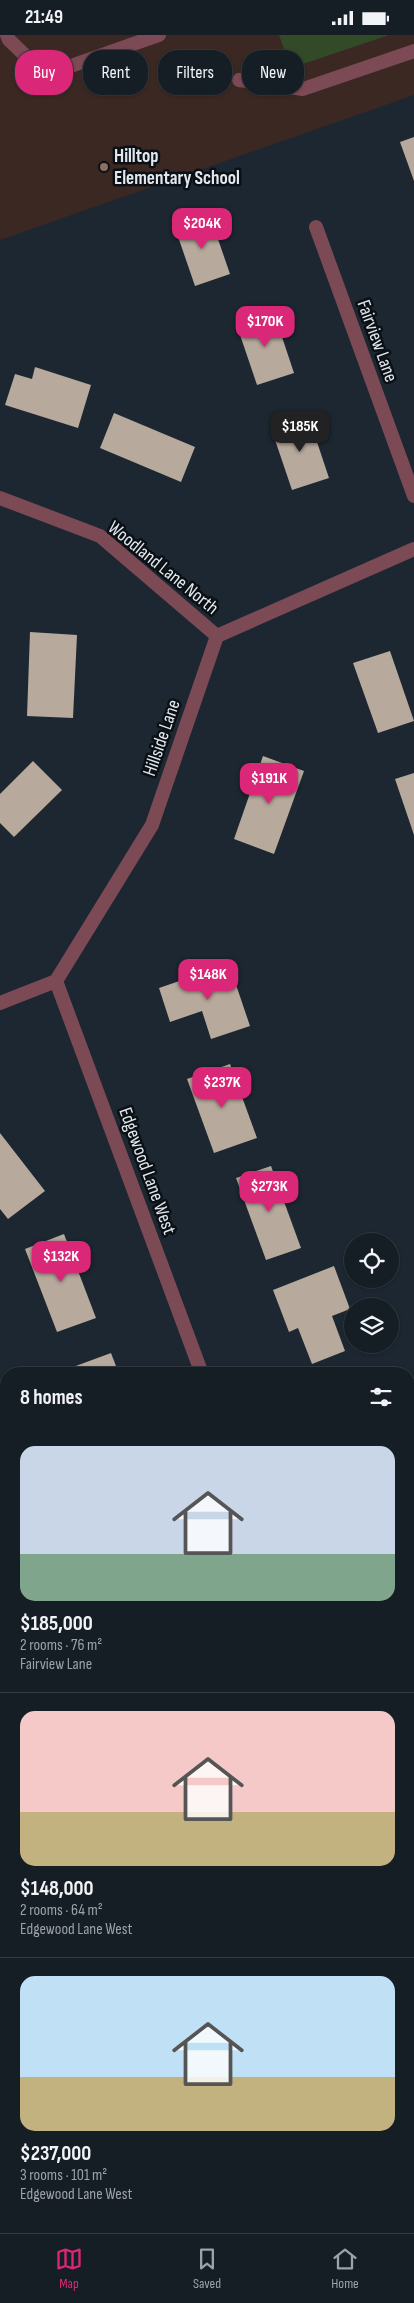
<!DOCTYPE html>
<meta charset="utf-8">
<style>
body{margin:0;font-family:"Sofia Sans Condensed",sans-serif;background:#1e262d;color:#f1f3f6;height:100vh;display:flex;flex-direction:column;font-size:19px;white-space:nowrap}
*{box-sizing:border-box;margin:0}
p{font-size:16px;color:#9da2a7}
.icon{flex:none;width:28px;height:28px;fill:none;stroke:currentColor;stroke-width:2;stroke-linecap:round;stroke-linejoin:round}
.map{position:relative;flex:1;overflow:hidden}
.drawer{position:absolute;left:0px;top:1332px;width:415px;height:866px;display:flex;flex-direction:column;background:#151d25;border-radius:20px 20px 0 0;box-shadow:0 1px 4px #0004,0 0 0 1px #343b42}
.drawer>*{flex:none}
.banner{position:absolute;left:15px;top:15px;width:385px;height:45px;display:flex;gap:10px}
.buttons{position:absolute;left:344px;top:1198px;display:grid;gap:10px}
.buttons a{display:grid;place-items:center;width:55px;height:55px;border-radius:50%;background:#151d25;box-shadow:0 1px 4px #0004,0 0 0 1px #343b42;font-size:25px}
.price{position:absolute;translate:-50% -42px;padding:0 11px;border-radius:10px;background:#db2777;color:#fff;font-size:16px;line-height:32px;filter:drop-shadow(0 1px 2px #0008)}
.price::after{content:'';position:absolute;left:50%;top:30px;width:15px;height:11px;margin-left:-8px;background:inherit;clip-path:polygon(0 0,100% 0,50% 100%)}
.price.on{background:#222;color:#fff}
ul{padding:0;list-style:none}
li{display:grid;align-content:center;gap:10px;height:265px;padding:0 20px}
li+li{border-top:1px solid #343b42}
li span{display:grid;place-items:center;height:155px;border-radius:15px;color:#555}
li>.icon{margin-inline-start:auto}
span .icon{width:90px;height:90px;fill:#fffc;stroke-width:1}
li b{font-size:21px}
h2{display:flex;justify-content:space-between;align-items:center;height:60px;padding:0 20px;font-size:21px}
.pill{padding:0 18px;border-radius:20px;background:#151d25;box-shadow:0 1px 4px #0004,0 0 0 1px #343b42;font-size:18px;line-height:45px}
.pill.on{background:#db2777;color:#fff}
.status{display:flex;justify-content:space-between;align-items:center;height:35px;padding:0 25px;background:#151d25;direction:ltr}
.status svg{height:14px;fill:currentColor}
.tab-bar{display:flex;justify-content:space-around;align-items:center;height:70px;border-top:1px solid #343b42;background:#151d25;font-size:14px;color:#9da2a7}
.tab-bar a{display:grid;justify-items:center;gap:2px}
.tab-bar .on{color:#db2777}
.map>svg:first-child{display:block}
.education{fill:#3b2823}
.green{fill:#334a29}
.building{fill:#b8a99d}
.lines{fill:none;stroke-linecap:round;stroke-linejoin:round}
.service{stroke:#7b4a55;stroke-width:14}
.minor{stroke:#7b4a55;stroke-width:14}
.education-dot{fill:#8d6e63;stroke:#0b1014;stroke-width:2}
.labels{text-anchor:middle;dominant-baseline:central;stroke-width:5;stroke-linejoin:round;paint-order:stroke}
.poi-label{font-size:19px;font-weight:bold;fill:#e1e8ef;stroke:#0b1014;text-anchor:start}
.street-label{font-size:19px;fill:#e1e8ef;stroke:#0b1014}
</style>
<div class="status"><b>21:49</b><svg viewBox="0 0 49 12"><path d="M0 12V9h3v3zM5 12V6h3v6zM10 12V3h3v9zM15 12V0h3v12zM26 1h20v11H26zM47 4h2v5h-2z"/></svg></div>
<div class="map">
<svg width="414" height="2198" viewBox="0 0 414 2198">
<rect width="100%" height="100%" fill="#1c2731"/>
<polygon class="education" points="0,0 414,0 414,60 0,205"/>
<polygon class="green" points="279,0 389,0 291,33"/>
<g class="building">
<polygon points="414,102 414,146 400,107"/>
<polygon points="209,178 230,239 195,251 174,190"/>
<polygon points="273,275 294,338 257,350 236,288"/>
<polygon points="35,332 91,350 78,393 5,370 15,339 32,344"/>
<polygon points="114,378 195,412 181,447 100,413"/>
<polygon points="308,380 329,443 292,455 271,393"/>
<polygon points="30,597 77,600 73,683 27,681"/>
<polygon points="390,616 414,686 378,698 353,628"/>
<polygon points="263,721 304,736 274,819 234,804"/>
<polygon points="33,726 62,755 14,802 0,788 0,759"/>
<polygon points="414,738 414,800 395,744"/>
<polygon points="229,929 250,991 211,1004 202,976 170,987 159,953"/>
<polygon points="230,1029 257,1103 214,1118 187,1044"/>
<polygon points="0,1098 45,1156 8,1184 0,1174"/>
<polygon points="271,1131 301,1213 266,1225 236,1143"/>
<polygon points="64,1199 96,1283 57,1297 25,1214"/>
<polygon points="334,1231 350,1274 332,1281 345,1316 312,1329 298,1293 289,1297 273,1255"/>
<polygon points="111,1318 119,1339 75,1339 73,1332"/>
<polygon points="0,1381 6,1386 6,1441 0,1449"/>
<polygon points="409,1477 414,1491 414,1530 409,1531"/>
<polygon points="414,1553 414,1608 409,1594 409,1555"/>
<polygon points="0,1630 6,1636 6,1686 0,1680"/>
<polygon points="0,1957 6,1974 6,1984 0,1987"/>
<polygon points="3,2026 6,2068 0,2069 0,2027"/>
<polygon points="414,2128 414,2185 409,2170 409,2130"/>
<polygon points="6,2133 6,2192 42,2192 43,2196 0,2198 0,2134"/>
</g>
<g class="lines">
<g class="service">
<polyline points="7,0 9,5 32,27 65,33 159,0"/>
<polyline points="239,45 303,54 414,16"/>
</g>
<g class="minor">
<polyline points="316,192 414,461"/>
<polyline points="0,463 100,501 217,601"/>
<polyline points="56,946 202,1339"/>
<polyline points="0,968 56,946 152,790 217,601 414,514"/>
<polyline points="409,1860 414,1873"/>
<polyline points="409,1887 414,1884"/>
</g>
</g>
<circle class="education-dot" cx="104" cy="132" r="5"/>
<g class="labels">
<g class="poi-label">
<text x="114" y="121">Hilltop<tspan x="114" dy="22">Elementary School</tspan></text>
</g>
<g class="street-label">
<text transform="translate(377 306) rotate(70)">Fairview Lane</text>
<text transform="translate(163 533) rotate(39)">Woodland Lane North</text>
<text transform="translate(162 703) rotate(-71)">Hillside Lane</text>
<text transform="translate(147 1136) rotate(70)">Edgewood Lane West</text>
</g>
</g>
</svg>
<div class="buttons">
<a><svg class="icon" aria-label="locate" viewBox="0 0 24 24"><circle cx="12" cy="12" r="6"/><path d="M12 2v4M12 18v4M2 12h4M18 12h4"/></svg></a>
<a><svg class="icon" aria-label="layers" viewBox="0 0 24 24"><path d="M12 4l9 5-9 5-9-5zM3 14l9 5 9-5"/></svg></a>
</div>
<b class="price" style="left:202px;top:215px">$204K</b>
<b class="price" style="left:265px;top:313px">$170K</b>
<b class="price on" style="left:300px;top:418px">$185K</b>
<b class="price" style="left:269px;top:770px">$191K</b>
<b class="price" style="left:208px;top:966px">$148K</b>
<b class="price" style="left:222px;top:1074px">$237K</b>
<b class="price" style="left:269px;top:1178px">$273K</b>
<b class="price" style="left:61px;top:1248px">$132K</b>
<div class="banner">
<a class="pill on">Buy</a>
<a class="pill">Rent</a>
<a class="pill">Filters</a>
<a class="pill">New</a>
</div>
<section class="drawer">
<h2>8 homes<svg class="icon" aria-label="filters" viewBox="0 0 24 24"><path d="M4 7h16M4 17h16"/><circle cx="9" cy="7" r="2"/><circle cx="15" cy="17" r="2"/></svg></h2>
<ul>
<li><span style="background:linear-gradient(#c9d6e8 70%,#7fa58c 0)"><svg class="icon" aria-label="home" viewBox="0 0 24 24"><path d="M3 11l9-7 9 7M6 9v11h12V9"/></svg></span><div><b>$185,000</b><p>2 rooms · 76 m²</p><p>Fairview Lane</p></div></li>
<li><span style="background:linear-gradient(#f6c9c9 65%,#c2b280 0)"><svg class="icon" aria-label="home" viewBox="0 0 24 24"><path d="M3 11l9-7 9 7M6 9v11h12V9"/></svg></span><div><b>$148,000</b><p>2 rooms · 64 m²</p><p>Edgewood Lane West</p></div></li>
<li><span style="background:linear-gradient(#bfe0f5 65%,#c2b280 0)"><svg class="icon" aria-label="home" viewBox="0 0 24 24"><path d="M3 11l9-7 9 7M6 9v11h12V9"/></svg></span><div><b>$237,000</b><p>3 rooms · 101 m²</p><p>Edgewood Lane West</p></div></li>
</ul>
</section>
</div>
<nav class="tab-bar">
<a class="on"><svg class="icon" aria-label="map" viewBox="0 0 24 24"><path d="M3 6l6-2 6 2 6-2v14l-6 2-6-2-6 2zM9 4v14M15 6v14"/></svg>Map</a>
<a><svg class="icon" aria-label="saved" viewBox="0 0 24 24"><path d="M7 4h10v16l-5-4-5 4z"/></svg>Saved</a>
<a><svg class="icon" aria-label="home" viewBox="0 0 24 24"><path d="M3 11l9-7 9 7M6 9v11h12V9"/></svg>Home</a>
</nav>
